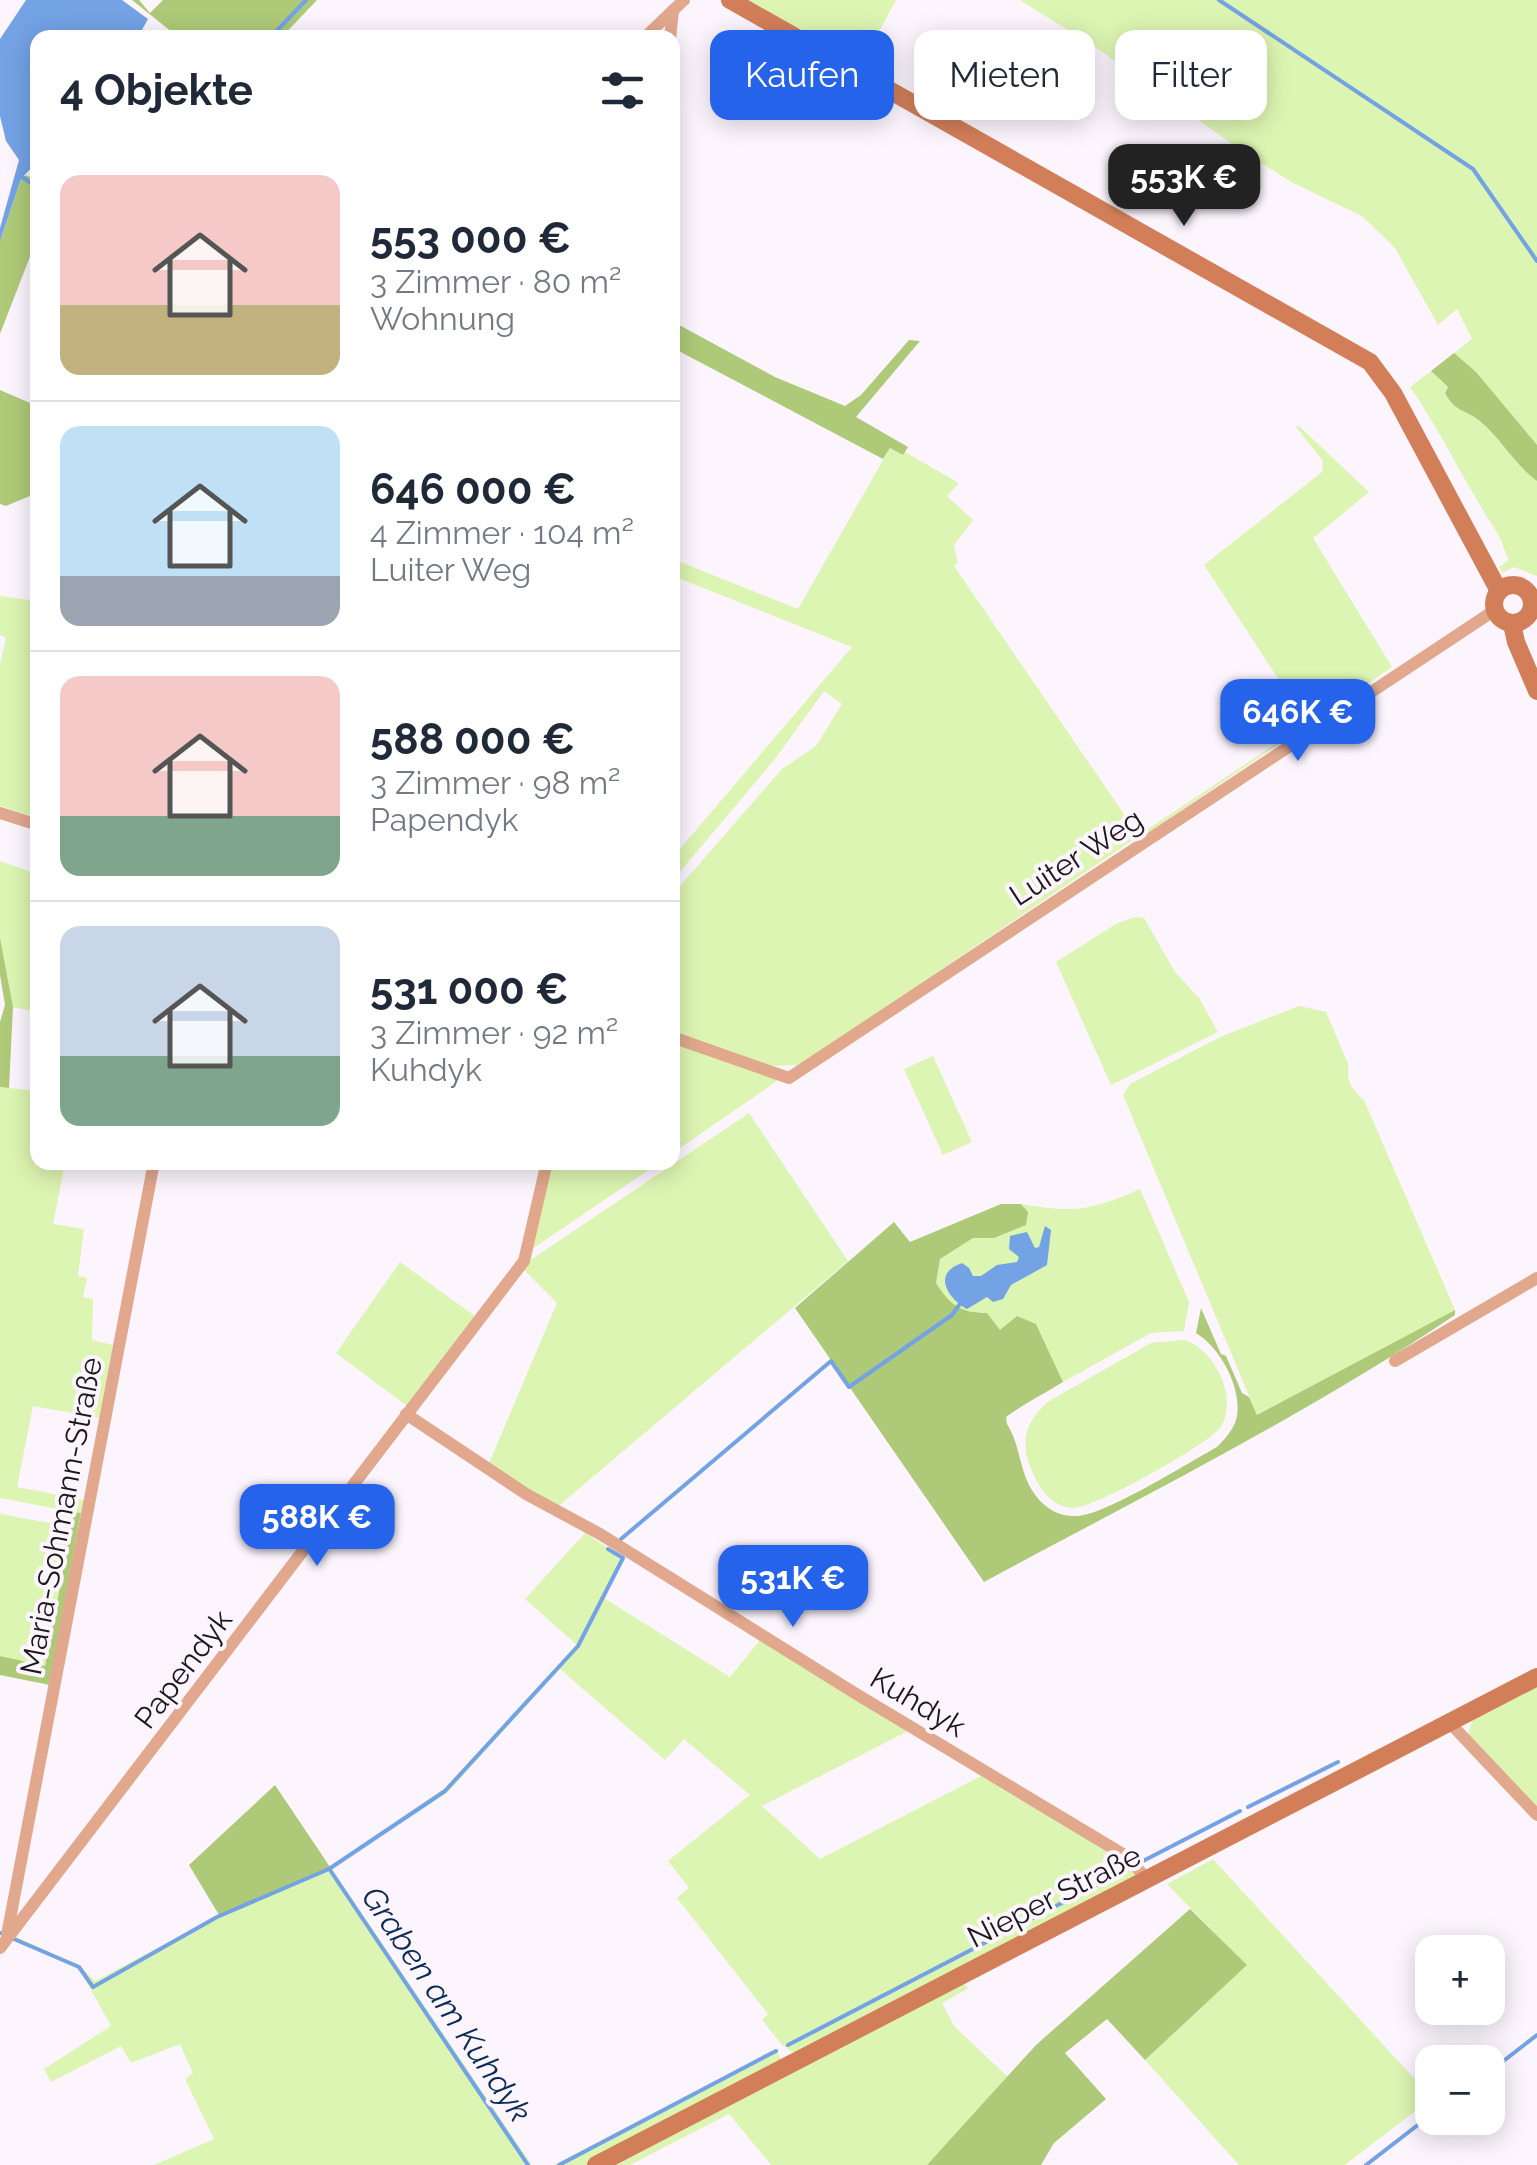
<!DOCTYPE html>
<html lang="de">
<meta charset="utf-8">
<style>
body{margin:0;font-family:Raleway,sans-serif;background:#f2f2f3;color:#1f2937;height:100vh;display:flex;flex-direction:column;font-size:38px;white-space:nowrap}
*{box-sizing:border-box;margin:0}
p{font-size:32px;color:#747a83}
.icon{flex:none;width:55px;height:55px;fill:none;stroke:currentColor;stroke-width:2;stroke-linecap:round;stroke-linejoin:round}
.map{position:relative;flex:1;overflow:hidden}
.drawer{position:absolute;left:30px;top:30px;width:650px;height:1140px;display:flex;flex-direction:column;background:#fff;border-radius:20px;box-shadow:0 5px 25px #0003}
.drawer>*{flex:none}
.guide{position:absolute;left:710px;top:30px;width:675px;height:90px;display:flex;gap:20px}
.controls{position:absolute;left:1415px;top:1935px;display:grid;gap:20px}
.controls a{display:grid;place-items:center;width:90px;height:90px;border-radius:20px;background:#fff;box-shadow:0 5px 25px #0003;font-size:50px}
.price{position:absolute;translate:-50% -85px;padding:0 22px;border-radius:20px;background:#2563eb;color:#fff;font-size:32px;line-height:65px;filter:drop-shadow(0 2px 5px #0008)}
.price::after{content:'';position:absolute;left:50%;top:60px;width:30px;height:22px;margin-left:-15px;background:inherit;clip-path:polygon(0 0,100% 0,50% 100%)}
.price.selected{background:#222;color:#fff}
ul{padding:0;list-style:none}
li{display:flex;align-items:center;gap:30px;height:250px;padding:0 30px}
li+li{border-top:2px solid #e0e1e3}
li span{display:grid;place-items:center;flex:none;width:280px;height:200px;border-radius:20px;color:#555}
li>.icon{margin-inline-start:auto}
span .icon{width:120px;height:120px;fill:#fffc;stroke-width:1}
li b{font-size:42px}
h2{display:flex;justify-content:space-between;align-items:center;height:120px;padding:0 30px;font-size:42px}
.pill{padding:0 35px;border-radius:20px;background:#fff;box-shadow:0 5px 25px #0003;font-size:35px;line-height:90px}
.pill.selected{background:#2563eb;color:#fff}
.map>svg:first-child{display:block}
.green{fill:#ddf5b2}
.forest{fill:#aeca78}
.water{fill:#73a2e5}
.lines{fill:none;stroke-linecap:round;stroke-linejoin:round}
.stream{stroke:#73a2e5;stroke-width:4}
.street{stroke:#e1a88e;stroke-width:12}
.secondary{stroke:#d27f59;stroke-width:18}
.labels{text-anchor:middle;dominant-baseline:central;stroke-width:8;stroke-linejoin:round;paint-order:stroke}
.street-label{font-size:30px;fill:#1b181c;stroke:#fcf5fe}
.water-label{font-size:32px;font-style:italic;fill:#0b2a54;stroke:#fcf5fe}
</style>
<div class="map">
<svg width="1537" height="2165" viewBox="0 0 1537 2165">
<rect width="100%" height="100%" fill="#fcf5fe"/>
<g class="green">
<polygon points="748,0 896,0 862,63"/>
<polygon points="1020,0 1537,0 1537,449 1454,353 1472,339 1457,309 1438,325 1395,248 1362,216 1293,183 1245,153 1101,51"/>
<path d="M1431 371 1448 387 1445 393C1456 414 1467 409 1481 422 1502 440 1514 464 1537 481V576L1514 567 1502 573 1499 567 1509 560C1504 551 1502 540 1496 531 1465 484 1442 433 1410 387Z"/>
<polygon points="1298,425 1369,492 1313,538 1392,667 1142,837 1145,831 1307,723 1204,565 1322,472 1323,461 1296,427"/>
<polygon points="890,448 903,455 905,452 959,483 947,496 973,520 954,545 958,563 954,566 1139,836 813,1056 798,1065 770,1066 673,1032 673,894 782,769 816,746 842,704 824,691 775,759 673,880 673,857 852,647 673,576 673,559 798,609"/>
<polygon points="0,596 37,601 37,818 0,806 0,664 6,638 0,635"/>
<polygon points="0,861 37,874 37,1012 13,1007 0,938"/>
<polygon points="1135,917 1144,918 1175,972 1199,998 1218,1032 1111,1085 1056,962 1116,924"/>
<path d="M1299 1006 1326 1012 1349 1066C1345 1080 1353 1091 1364 1100L1455 1310 1257 1415 1123 1095 1130 1084 1220 1037Z"/>
<polygon points="673,1041 774,1075 777,1081 673,1153"/>
<polygon points="933,1056 972,1142 943,1155 904,1069"/>
<polygon points="0,1087 37,1091 38,1162 65,1163 53,1224 84,1229 78,1276 87,1278 83,1297 93,1299 92,1340 113,1345 99,1418 33,1406 17,1487 84,1500 81,1513 73,1512 45,1667 0,1656 0,1514 55,1524 58,1509 0,1498"/>
<polygon points="749,1113 848,1261 556,1508 487,1468 557,1303 524,1270 532,1259"/>
<polygon points="551,1163 659,1163 532,1249"/>
<path d="M1140 1189 1189 1302 1184 1331 1151 1333 1063 1382 1036 1324 1000 1330 948 1302 936 1283 940 1259 973 1238H994L1015 1227 1028 1212 1021 1204C1075 1213 1090 1211 1140 1189Z"/>
<polygon points="400,1262 475,1316 407,1406 336,1353"/>
<path d="M1184 1340C1215 1349 1240 1400 1220 1428 1207 1445 1093 1509 1073 1508 1048 1507 1035 1481 1028 1461 1021 1435 1029 1418 1049 1401L1151 1343Z"/>
<polygon points="585,1533 622,1557 577,1644 580,1646 604,1598 730,1677 760,1640 912,1729 762,1806 820,1859 987,1773 1129,1865 1138,1875 797,2055 783,2046 762,2020 768,2014 677,1898 689,1888 668,1861 750,1795 684,1739 665,1760 560,1669 447,1793 332,1869 532,2165 154,2165 214,2139 185,2079 193,2073 180,2044 131,2063 121,2046 51,2082 44,2069 111,2026 79,1968 11,1939 14,1936 79,1965 95,1981 219,1915 330,1867 444,1790 577,1645 525,1599"/>
<polygon points="1537,1686 1537,1808 1468,1735 1472,1720"/>
<polygon points="1213,1859 1432,2098 1345,2165 1239,2165 1145,2060 1246,1965 1167,1884"/>
<polygon points="962,1982 969,1988 942,2003 955,2027 1009,2078 927,2165 771,2165 729,2114 630,2165 610,2165"/>
<polygon points="776,2049 783,2063 586,2165 554,2165"/>
</g>
<g class="forest">
<polygon points="132,0 139,0 150,13 163,0 317,0 281,38 178,37"/>
<polygon points="27,175 37,183 37,253 31,254 0,334 0,241 21,179"/>
<polygon points="681,326 775,377 845,406 861,395 909,340 920,341 856,417 908,447 903,455 890,448 883,459 673,348 673,327"/>
<path d="M1454 353 1476 372 1537 445V481C1514 464 1502 440 1481 422 1467 409 1456 414 1445 393L1448 387 1431 371Z"/>
<polygon points="0,390 37,406 37,493 6,506 0,504"/>
<polygon points="0,938 13,1007 9,1088 0,1087 0,1022 5,1005 0,975"/>
<path d="M1001 1204H1021L1028 1212 1026 1225 994 1238H973L940 1259 936 1283C950 1305 960 1313 987 1313L1000 1330 1017 1316 1036 1324 1063 1382C1042 1395 1025 1403 1006 1417L1007 1424C1021 1445 1019 1475 1036 1496 1046 1509 1060 1517 1077 1516 1105 1515 1188 1463 1217 1447 1225 1439 1233 1430 1236 1420 1244 1391 1221 1348 1196 1333L1201 1308 1221 1354 1226 1356 1242 1393 1249 1397 1257 1415 1455 1310V1315C1305 1416 1143 1496 984 1582L795 1308 894 1222 910 1242Z"/>
<polygon points="74,1512 81,1513 50,1685 0,1675 0,1656 45,1666"/>
<polygon points="275,1785 330,1867 219,1915 189,1865"/>
<polygon points="1190,1909 1247,1965 1145,2060 1107,2019 1065,2053 1106,2099 1054,2143 1041,2165 927,2165 1036,2045"/>
</g>
<g class="water">
<polygon points="26,0 122,0 148,19 138,37 38,38 37,162 21,179 0,241 0,228 19,160 6,141 0,116 0,39"/>
<path d="M1045 1226 1051 1230 1047 1265 1011 1285 1003 1299 993 1302 987 1297 967 1309C947 1298 932 1273 962 1263L969 1268 973 1276H981L997 1265 1017 1262 1019 1257 1009 1249 1010 1236 1027 1232 1035 1248 1039 1247Z"/>
</g>
<g class="lines">
<g class="stream">
<polyline points="1219,0 1473,169 1537,261"/>
<polyline points="270,38 306,0"/>
<polyline points="21,176 38,188"/>
<polyline points="621,1539 831,1361 849,1387 952,1315 962,1301"/>
<polyline points="1248,1807 1338,1762"/>
<polyline points="1143,1861 1240,1811"/>
<polyline points="330,1870 528,2165"/>
<polyline points="0,1933 1,1933"/>
<polyline points="14,1939 79,1967 93,1987 217,1917 329,1869 445,1791 578,1646 623,1558 608,1549"/>
<polyline points="788,2045 1129,1868"/>
<polyline points="1488,2073 1537,2035"/>
<polyline points="559,2165 776,2051"/>
<polyline points="1366,2165 1432,2114"/>
</g>
<g class="street">
<polyline points="644,38 684,0"/>
<polyline points="670,38 673,11"/>
<polyline points="0,813 38,825"/>
<polyline points="672,1037 789,1078 1495,610"/>
<polyline points="1395,1361 1537,1278"/>
<polyline points="406,1414 526,1494 600,1534 853,1692 1126,1856 1147,1879"/>
<polyline points="1449,1722 1537,1815"/>
<polyline points="7,1935 154,1162"/>
<polyline points="0,1948 524,1261 547,1162"/>
</g>
<g class="secondary">
<polyline points="730,0 1370,362 1393,393 1499,591"/>
<circle cx="1513" cy="604" r="19"/>
<polyline points="1512,624 1516,642 1537,691"/>
<polyline points="596,2165 1537,1677"/>
</g>
</g>
<g class="labels">
<g class="street-label">
<text transform="translate(1076 857) rotate(-33)">Luiter Weg</text>
<text transform="translate(61 1516) rotate(-79)">Maria-Sohmann-Straße</text>
<text transform="translate(183 1669) rotate(-53)">Papendyk</text>
<text transform="translate(918 1702) rotate(31)">Kuhdyk</text>
<text transform="translate(1054 1896) rotate(-27)">Nieper Straße</text>
</g>
<g class="water-label">
<text transform="translate(447 2004) rotate(56)">Graben am Kuhdyk</text>
</g>
</g>
</svg>
<div class="controls">
<a>+</a>
<a>−</a>
</div>
<b class="price selected" style="left:1184px;top:229px">553K €</b>
<b class="price" style="left:1298px;top:764px">646K €</b>
<b class="price" style="left:317px;top:1569px">588K €</b>
<b class="price" style="left:793px;top:1630px">531K €</b>
<div class="guide">
<a class="pill selected">Kaufen</a>
<a class="pill">Mieten</a>
<a class="pill">Filter</a>
</div>
<section class="drawer">
<h2>4 Objekte<svg class="icon" aria-label="filters" viewBox="0 0 24 24"><path d="M4 7h16M4 17h16"/><circle cx="9" cy="7" r="2"/><circle cx="15" cy="17" r="2"/></svg></h2>
<ul>
<li><span style="background:linear-gradient(#f6c9c9 65%,#c2b280 0)"><svg class="icon" aria-label="home" viewBox="0 0 24 24"><path d="M3 11l9-7 9 7M6 9v11h12V9"/></svg></span><div><b>553 000 €</b><p>3 Zimmer · 80 m²</p><p>Wohnung</p></div></li>
<li><span style="background:linear-gradient(#bfe0f5 75%,#9aa5b1 0)"><svg class="icon" aria-label="home" viewBox="0 0 24 24"><path d="M3 11l9-7 9 7M6 9v11h12V9"/></svg></span><div><b>646 000 €</b><p>4 Zimmer · 104 m²</p><p>Luiter Weg</p></div></li>
<li><span style="background:linear-gradient(#f6c9c9 70%,#7fa58c 0)"><svg class="icon" aria-label="home" viewBox="0 0 24 24"><path d="M3 11l9-7 9 7M6 9v11h12V9"/></svg></span><div><b>588 000 €</b><p>3 Zimmer · 98 m²</p><p>Papendyk</p></div></li>
<li><span style="background:linear-gradient(#c9d6e8 65%,#7fa58c 0)"><svg class="icon" aria-label="home" viewBox="0 0 24 24"><path d="M3 11l9-7 9 7M6 9v11h12V9"/></svg></span><div><b>531 000 €</b><p>3 Zimmer · 92 m²</p><p>Kuhdyk</p></div></li>
</ul>
</section>
</div>
